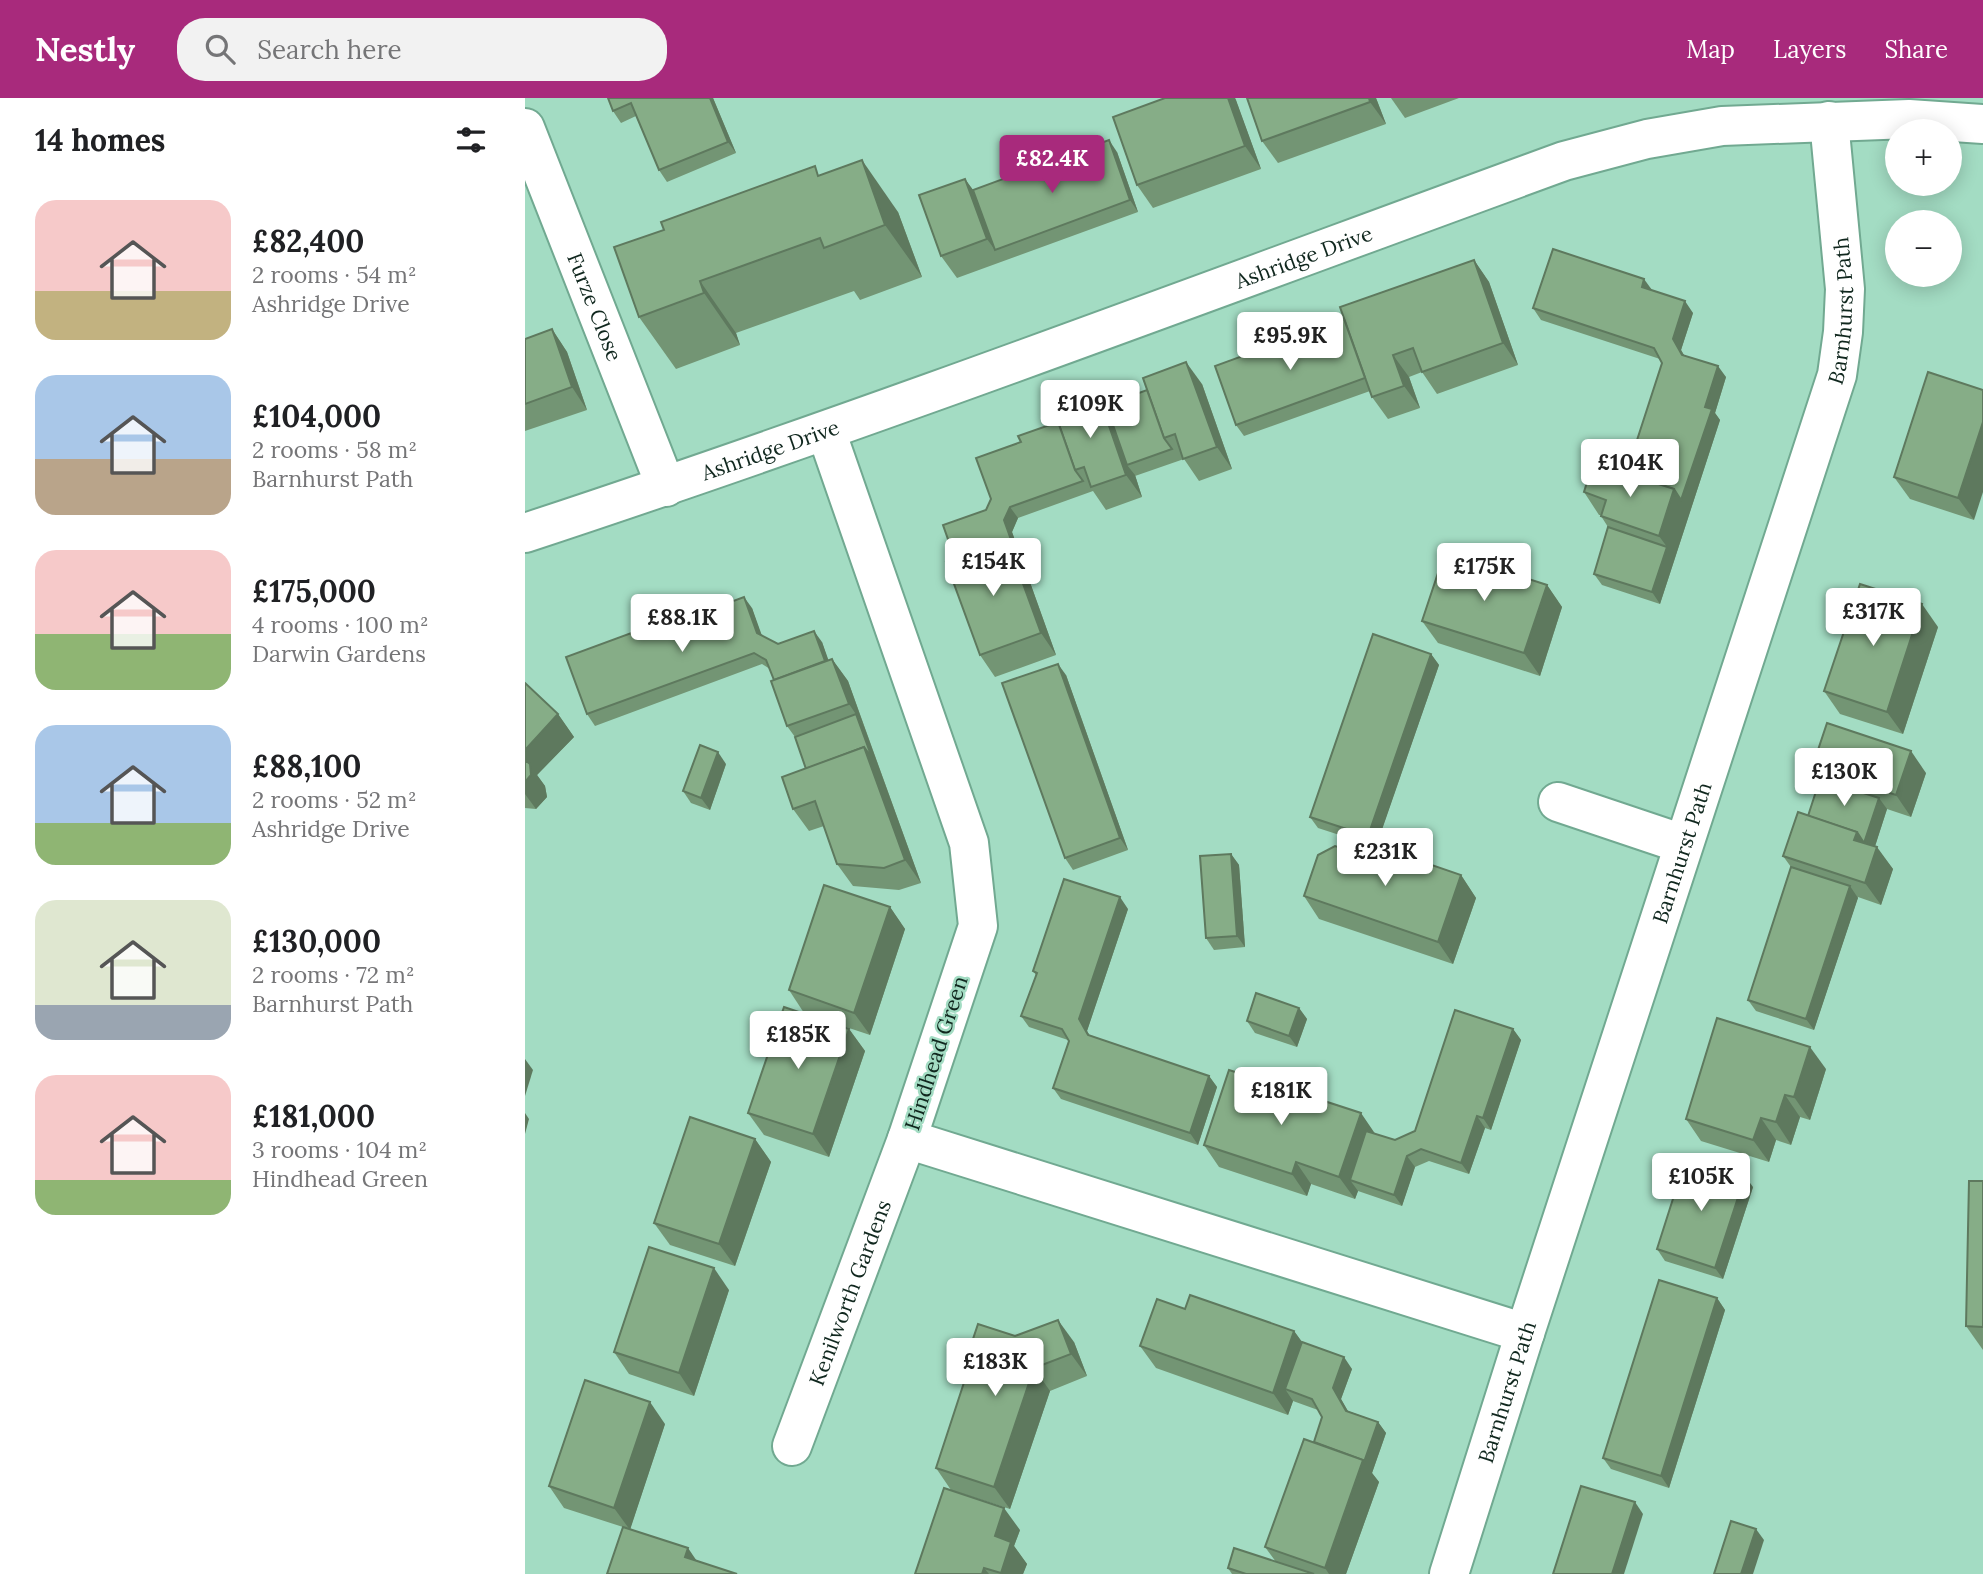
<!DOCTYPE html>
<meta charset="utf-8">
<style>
body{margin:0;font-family:Lora,serif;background:#f2f2f2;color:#202124;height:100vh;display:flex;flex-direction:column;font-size:26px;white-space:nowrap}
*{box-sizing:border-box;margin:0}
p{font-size:23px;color:#757577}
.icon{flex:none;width:38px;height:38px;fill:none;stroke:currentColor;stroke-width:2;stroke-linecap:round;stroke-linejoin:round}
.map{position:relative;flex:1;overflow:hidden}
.panel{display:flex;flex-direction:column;background:#fff;width:525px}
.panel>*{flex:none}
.buttons{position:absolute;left:1360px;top:21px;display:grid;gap:14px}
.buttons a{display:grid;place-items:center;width:77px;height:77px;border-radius:50%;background:#fff;box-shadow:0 4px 18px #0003;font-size:35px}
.price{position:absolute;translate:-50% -60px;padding:0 16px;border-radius:7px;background:#fff;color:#222;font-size:23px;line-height:46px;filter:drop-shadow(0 2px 4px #0008)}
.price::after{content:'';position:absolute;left:50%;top:42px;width:21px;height:16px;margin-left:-10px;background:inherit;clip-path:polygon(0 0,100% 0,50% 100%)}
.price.on{background:#a82a7c;color:#fff}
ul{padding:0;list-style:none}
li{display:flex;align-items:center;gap:21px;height:175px;padding:0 35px}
li span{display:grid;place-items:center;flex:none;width:196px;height:140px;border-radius:21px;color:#555}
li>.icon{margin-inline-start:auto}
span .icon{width:84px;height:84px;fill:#fffc;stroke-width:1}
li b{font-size:30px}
h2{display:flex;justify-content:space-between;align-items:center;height:84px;padding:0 35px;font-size:30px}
header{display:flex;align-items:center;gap:42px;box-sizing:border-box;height:98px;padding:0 35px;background:#a82a7c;color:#fff}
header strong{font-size:33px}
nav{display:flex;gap:38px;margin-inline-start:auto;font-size:24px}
.search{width:490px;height:63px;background:#f2f2f2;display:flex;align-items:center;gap:18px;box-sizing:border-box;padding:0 24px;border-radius:28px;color:#757577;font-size:26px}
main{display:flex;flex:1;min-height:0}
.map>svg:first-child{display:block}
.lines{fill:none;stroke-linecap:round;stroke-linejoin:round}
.minor-casing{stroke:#71a991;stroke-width:42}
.minor{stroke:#fff;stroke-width:38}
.wall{fill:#739574}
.shaded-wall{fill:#5e795e}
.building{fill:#86ad87;stroke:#5e795e;stroke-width:2}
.labels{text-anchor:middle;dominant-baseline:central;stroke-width:5;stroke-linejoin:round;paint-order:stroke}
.street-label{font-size:21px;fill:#10271e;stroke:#a3dcc3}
</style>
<header>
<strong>Nestly</strong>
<div class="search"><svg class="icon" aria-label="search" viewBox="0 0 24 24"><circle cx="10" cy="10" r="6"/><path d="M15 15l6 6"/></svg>Search here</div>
<nav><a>Map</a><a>Layers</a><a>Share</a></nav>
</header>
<main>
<section class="panel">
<h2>14 homes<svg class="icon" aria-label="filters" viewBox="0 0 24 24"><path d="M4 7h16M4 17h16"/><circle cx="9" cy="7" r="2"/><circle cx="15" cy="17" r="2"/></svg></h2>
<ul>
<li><span style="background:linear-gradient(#f6c9c9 65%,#c2b280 0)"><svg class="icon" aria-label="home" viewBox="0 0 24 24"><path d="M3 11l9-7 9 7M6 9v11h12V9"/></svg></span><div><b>£82,400</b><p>2 rooms · 54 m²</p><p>Ashridge Drive</p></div></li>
<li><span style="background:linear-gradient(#a9c7e8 60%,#b9a48a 0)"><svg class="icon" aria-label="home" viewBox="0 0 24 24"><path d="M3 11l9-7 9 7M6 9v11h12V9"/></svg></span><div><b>£104,000</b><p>2 rooms · 58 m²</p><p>Barnhurst Path</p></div></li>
<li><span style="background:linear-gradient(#f6c9c9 60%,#8fb573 0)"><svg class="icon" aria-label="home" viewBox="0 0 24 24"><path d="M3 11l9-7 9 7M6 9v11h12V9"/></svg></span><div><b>£175,000</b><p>4 rooms · 100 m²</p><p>Darwin Gardens</p></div></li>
<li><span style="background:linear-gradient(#a9c7e8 70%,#8fb573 0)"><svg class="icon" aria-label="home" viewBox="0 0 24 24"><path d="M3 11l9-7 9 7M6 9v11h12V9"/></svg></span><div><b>£88,100</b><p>2 rooms · 52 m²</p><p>Ashridge Drive</p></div></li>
<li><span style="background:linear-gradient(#dfe7d0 75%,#9aa5b1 0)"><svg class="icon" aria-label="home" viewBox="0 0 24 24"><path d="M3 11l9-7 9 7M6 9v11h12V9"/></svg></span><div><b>£130,000</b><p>2 rooms · 72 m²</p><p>Barnhurst Path</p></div></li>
<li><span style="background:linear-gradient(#f6c9c9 75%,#8fb573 0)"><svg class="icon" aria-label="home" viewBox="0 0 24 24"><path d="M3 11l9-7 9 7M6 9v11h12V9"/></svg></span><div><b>£181,000</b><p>3 rooms · 104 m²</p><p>Hindhead Green</p></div></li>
</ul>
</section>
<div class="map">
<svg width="1458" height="1476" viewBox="0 0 1458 1476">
<rect width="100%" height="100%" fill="#a3dcc3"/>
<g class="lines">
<g class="minor-casing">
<g id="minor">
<path id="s1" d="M0 30 141 389"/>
<polyline points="301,333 444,745 453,828 382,1041 1000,1235"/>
<path id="s2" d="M0 435C349 320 694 189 1039 63L1122 41 1197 28 1384 21 1458 26"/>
<polyline points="1033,704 1158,746"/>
<path id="s3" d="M267 1348 382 1041"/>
<path id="s4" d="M924 1476 1000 1235 1312 277 1318 234 1320 191 1304 23"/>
</g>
</g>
<use href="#minor" class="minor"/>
</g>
<g class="wall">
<polygon points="83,0 188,0 211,55 142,84 134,72 111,18 96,25 88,13"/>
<polygon points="640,0 710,0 736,71 628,110 612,87"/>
<polygon points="722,0 851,0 861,26 753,65 737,43"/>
<polygon points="866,0 934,0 880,20"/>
<polygon points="592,54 613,114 432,180 416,158 440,81 448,92"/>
<polygon points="296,77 373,114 397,179 335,202 329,193 211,235 215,247 151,271 114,219"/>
<polygon points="949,162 964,184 993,267 912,296 897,274 884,279 895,310 863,321 847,299 845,293 719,338 711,327 819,221"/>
<polygon points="1127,192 1168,215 1156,252 1159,257 1201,279 1190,315 1195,322 1135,506 1077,487 1069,476 1083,429 1076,418 1076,417 1074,417 1059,394 1101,376 1137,265 1135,261 1016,222 1008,210"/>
<polygon points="27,231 42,254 62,312 0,333 0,241"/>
<polygon points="1403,274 1449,422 1385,401 1369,379"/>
<polygon points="677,286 707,371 674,383 659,361 610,378 610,377 617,399 581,412 568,393 493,420 487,434 531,557 470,579 455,557 430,461 461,412 496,344 581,307"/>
<polygon points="1022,487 1037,509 1015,578 913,545 897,523"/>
<polygon points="177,509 179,513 227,510 236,537 253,546 297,544 303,562 307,561 323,583 396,785 374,792 328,788 312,766 299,728 284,733 268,711 281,671 270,639 262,628 245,571 237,566 70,628 62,616"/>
<polygon points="1413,529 1378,636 1315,616 1299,593"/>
<polygon points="906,556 914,567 851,748 936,777 951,800 928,866 794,821 779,798 826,753 830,742 793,730 785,719"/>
<polygon points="541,577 603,752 548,772 540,760"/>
<polygon points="0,585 33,616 49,639 12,677 20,688 22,699 11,711 0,710"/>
<polygon points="201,666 185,712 166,705 158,693"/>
<polygon points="1287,670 1401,675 1386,719 1362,711 1350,748 1368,771 1356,807 1333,799 1289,932 1231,913 1223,902 1266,769 1258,758 1283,718 1295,681"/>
<polygon points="706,756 714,767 720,849 689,852 681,840"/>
<polygon points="365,809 380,831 345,937 279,915 264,892"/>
<polygon points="603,811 562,933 565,938 684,978 692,989 673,1047 536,1001 528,990 544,943 543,942 504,929 496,918 511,877 508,873"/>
<polygon points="774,910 782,921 772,949 730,935 722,923"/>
<polygon points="324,931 340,953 304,1059 239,1037 223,1015"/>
<polygon points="988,931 996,942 966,1032 960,1030 944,1076 904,1063 890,1069 877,1108 833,1093 830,1101 786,1086 782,1098 694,1069 679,1047 851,1036 870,1042 890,1033"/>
<polygon points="1301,971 1285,1022 1275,1019 1266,1047 1251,1042 1244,1064 1176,1043 1161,1021"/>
<polygon points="230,1041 246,1064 210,1168 145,1147 129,1125"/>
<polygon points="1458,1083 1458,1252 1441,1228"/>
<polygon points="1228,1089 1198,1181 1140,1163 1132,1151"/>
<polygon points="204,1192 169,1298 104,1276 89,1254"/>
<polygon points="1192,1200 1200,1212 1144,1390 1086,1371 1078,1360"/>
<polygon points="660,1211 769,1233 777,1244 827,1271 816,1301 823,1313 853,1324 861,1335 847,1375 854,1384 821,1476 707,1476 703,1470 751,1464 740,1449 789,1344 797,1319 793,1312 768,1303 763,1317 631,1270 615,1248"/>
<polygon points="549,1244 562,1278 525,1293 485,1411 426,1392 411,1370 447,1261 443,1256"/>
<polygon points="140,1326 105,1431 82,1476 98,1429 39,1410 24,1388"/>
<polygon points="495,1432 489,1448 502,1466 498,1476 390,1476"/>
</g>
<g class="shaded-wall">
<polygon points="185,0 188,0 211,55 203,44"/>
<polygon points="703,0 710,0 711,2 736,71 720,48"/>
<polygon points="844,0 851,0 861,26 845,4"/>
<polygon points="584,42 592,54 613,114 605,102"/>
<polygon points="337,62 373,114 397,179 360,127"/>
<polygon points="440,81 456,103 470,152 462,141"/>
<polygon points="949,162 964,184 993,267 978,245"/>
<polygon points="1119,181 1127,192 1117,189"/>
<polygon points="175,183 211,235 215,247 179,195"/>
<polygon points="1160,203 1168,215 1156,252 1165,268 1148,241"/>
<polygon points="27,231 42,254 62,312 47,289"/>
<polygon points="868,257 884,279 895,310 879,288"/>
<polygon points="661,264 677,286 707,371 692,349"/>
<polygon points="1193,268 1201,279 1190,315 1195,322 1135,506 1127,494 1142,449 1134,438 1149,391 1180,309"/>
<polygon points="573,296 589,318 602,367 610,377 617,399 601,377"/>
<polygon points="1458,324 1458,394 1449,422 1433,400"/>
<polygon points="485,409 493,420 487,434 531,557 516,535 482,442 479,422"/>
<polygon points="1022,487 1037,509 1015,578 999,555"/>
<polygon points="219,499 227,510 240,546 232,535"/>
<polygon points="1397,506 1413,529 1378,636 1362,614"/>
<polygon points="289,533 297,544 312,586 304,575"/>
<polygon points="906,556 914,567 851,749 843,738"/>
<polygon points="307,561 323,583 339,628 324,606"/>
<polygon points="533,566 541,577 603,752 595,740"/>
<polygon points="33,616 49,639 12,677 20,688 22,699 11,711 0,696 0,652"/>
<polygon points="331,616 339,628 396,785 380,762 339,649"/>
<polygon points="1386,653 1401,675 1386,719 1371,697"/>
<polygon points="193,654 201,666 185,712 176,700"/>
<polygon points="1354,700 1362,711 1345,764 1329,742 1332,734"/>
<polygon points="1352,749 1368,771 1356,807 1340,785"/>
<polygon points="706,756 714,767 720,849 712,838"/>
<polygon points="936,777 951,800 928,866 913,844"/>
<polygon points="1325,788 1333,800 1289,932 1281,921"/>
<polygon points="595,799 603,811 562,933 571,949 554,921"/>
<polygon points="365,809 380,831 345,937 329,915"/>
<polygon points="774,910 782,921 772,949 764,938"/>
<polygon points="324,931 340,953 304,1059 288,1036"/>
<polygon points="988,931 996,942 966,1032 958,1020"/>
<polygon points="1285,949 1301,971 1285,1022 1269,999"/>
<polygon points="0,961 8,972 0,998"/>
<polygon points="684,978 692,989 673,1047 665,1035"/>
<polygon points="1260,997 1275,1019 1266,1047 1251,1024"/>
<polygon points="0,1015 4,1021 0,1036"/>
<polygon points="836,1015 851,1037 825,1082 833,1093 830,1101 814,1079"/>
<polygon points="952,1018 960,1030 944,1076 936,1065"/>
<polygon points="1236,1020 1251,1042 1244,1064 1228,1042"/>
<polygon points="230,1041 246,1064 210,1168 194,1146"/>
<polygon points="882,1058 890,1069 877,1108 869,1097"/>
<polygon points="771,1064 786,1086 782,1098 767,1076"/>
<polygon points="1220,1078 1228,1089 1198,1181 1190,1170"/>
<polygon points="189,1170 204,1192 169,1298 154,1275"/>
<polygon points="1192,1200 1200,1212 1144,1390 1136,1378"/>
<polygon points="533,1222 549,1244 562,1278 546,1256"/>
<polygon points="769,1233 785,1255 760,1291 768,1303 763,1317 748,1295"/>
<polygon points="819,1259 827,1271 816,1301 829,1324 821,1313 808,1290"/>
<polygon points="509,1270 525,1293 485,1411 469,1389"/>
<polygon points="125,1304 140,1326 105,1432 89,1410"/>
<polygon points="853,1324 861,1335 847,1375 854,1384 821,1476 804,1476 800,1470 838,1362"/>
<polygon points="1110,1404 1118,1416 1099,1476 1087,1476"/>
<polygon points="479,1410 495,1432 489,1448 502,1466 498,1476 477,1476 476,1475 470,1438"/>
<polygon points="1231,1431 1239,1442 1228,1476 1216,1476"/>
<polygon points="163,1450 178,1472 160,1459"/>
<polygon points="459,1470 464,1476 457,1476"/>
</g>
<g class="building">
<polygon points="83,0 185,0 203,44 134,72 106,5 88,13"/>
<polygon points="640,0 703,0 720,48 612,87 588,19"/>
<polygon points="722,0 844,0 845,4 737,43"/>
<polygon points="584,42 605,102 470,152 448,92"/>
<polygon points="337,62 360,127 299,150 295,140 175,183 179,195 114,219 89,149 139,132 136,124 290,68 293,78"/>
<polygon points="440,81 462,141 416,158 394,97"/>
<polygon points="1028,151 1119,181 1117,189 1160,203 1148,241 1157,257 1193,268 1180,309 1187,311 1156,402 1149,391 1101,376 1137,265 1129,250 1008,210"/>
<polygon points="949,162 978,245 897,274 888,250 868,257 879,288 847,299 815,209"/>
<polygon points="819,221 840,280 711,327 690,268"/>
<polygon points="27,231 47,289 0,306 0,241"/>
<polygon points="661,264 692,349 658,361 650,336 639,340 618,280"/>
<polygon points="1403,274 1458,292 1458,324 1433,400 1369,379"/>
<polygon points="622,292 639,340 647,351 602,367 581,307"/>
<polygon points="573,296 601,377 566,389 559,369 550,372 529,312"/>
<polygon points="533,324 550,372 558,383 485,409 479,422 490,453 482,442 430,461 418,427 461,412 466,401 451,360 496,344 493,338"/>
<polygon points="1068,365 1149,391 1134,438 1076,418 1081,402 1059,394"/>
<polygon points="1083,429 1142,449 1127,494 1069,476"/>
<polygon points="482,442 516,535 455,557 421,464"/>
<polygon points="920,454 1022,487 999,555 897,523"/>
<polygon points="1335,486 1397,506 1362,614 1299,593"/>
<polygon points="219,499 232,535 253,546 289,533 300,563 249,582 241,562 229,555 62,616 41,559 177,509 179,514"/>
<polygon points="848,536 906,556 843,738 785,719"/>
<polygon points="307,561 324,606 262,628 246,583"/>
<polygon points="533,566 595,740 540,760 477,585"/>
<polygon points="0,585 33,616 0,652"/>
<polygon points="331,616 347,660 339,649 281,671 270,639"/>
<polygon points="1302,625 1386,653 1371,697 1287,670"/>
<polygon points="175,647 193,654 176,700 158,693"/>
<polygon points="339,649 380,762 359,770 312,766 290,703 268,711 257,679"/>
<polygon points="0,662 5,666 6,677 0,684"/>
<polygon points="1295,681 1354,700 1339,745 1332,734 1283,718"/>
<polygon points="1273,714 1332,734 1329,742 1352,749 1340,785 1258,758"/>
<polygon points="831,741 936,777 913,844 779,798 793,757 810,748 826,753"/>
<polygon points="706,756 712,838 681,840 675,758"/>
<polygon points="1266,769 1325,788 1281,921 1223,902"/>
<polygon points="539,781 595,799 554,921 563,937 684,978 665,1035 528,990 544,943 537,931 496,918 512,875 508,873"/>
<polygon points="299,787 365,809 329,915 264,892"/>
<polygon points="731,895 774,910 764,938 722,923"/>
<polygon points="259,909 324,931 288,1036 223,1015"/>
<polygon points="930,912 988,931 958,1020 952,1018 936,1065 896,1051 882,1058 869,1097 825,1082 841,1033 870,1042 890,1033"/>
<polygon points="1192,920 1285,949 1269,999 1260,997 1251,1024 1236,1020 1228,1042 1161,1021"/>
<polygon points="704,972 836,1015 814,1079 771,1064 767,1076 679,1047"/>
<polygon points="165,1019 230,1041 194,1146 129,1125"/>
<polygon points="1161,1060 1220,1078 1190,1170 1132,1151"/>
<polygon points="1444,1083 1458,1083 1458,1229 1441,1228"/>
<polygon points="124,1149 189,1170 154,1275 89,1254"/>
<polygon points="1134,1182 1192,1200 1136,1378 1078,1360"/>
<polygon points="665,1197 769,1233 748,1295 615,1248 632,1201 660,1211"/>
<polygon points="533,1222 546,1256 509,1270 469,1389 411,1370 448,1257 443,1256 453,1226 490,1238"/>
<polygon points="777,1244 819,1259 808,1290 821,1313 853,1324 839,1364 838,1362 789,1344 797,1319 787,1301 760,1291"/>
<polygon points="60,1282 125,1304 89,1410 24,1388"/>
<polygon points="779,1341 838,1362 800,1470 740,1449"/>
<polygon points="1056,1388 1110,1404 1087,1476 1028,1476"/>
<polygon points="419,1390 479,1410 470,1438 486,1444 476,1475 459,1470 457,1476 390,1476"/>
<polygon points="1206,1423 1231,1431 1216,1476 1189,1476"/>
<polygon points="98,1429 163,1450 160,1459 212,1476 82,1476"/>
<polygon points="709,1450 789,1476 721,1476 703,1470"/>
</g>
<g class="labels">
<g class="street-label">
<text stroke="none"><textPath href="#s2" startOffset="826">Ashridge Drive</textPath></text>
<text stroke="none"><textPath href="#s1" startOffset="192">Furze Close</textPath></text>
<text stroke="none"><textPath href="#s4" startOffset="1325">Barnhurst Path</textPath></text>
<text stroke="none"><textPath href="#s2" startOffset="259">Ashridge Drive</textPath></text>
<text stroke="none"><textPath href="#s4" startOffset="758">Barnhurst Path</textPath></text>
<text transform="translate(411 955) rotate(-72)">Hindhead Green</text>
<text stroke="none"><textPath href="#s3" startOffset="164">Kenilworth Gardens</textPath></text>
<text stroke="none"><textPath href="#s4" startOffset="191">Barnhurst Path</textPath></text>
</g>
</g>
</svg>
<div class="buttons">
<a>+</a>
<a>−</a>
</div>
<b class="price on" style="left:527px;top:97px">£82.4K</b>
<b class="price" style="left:765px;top:274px">£95.9K</b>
<b class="price" style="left:565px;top:342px">£109K</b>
<b class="price" style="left:1105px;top:401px">£104K</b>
<b class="price" style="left:468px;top:500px">£154K</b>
<b class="price" style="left:959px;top:505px">£175K</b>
<b class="price" style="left:1348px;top:550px">£317K</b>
<b class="price" style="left:157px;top:556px">£88.1K</b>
<b class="price" style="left:1319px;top:710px">£130K</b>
<b class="price" style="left:860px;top:790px">£231K</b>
<b class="price" style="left:273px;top:973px">£185K</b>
<b class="price" style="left:756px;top:1029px">£181K</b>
<b class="price" style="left:1176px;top:1115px">£105K</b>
<b class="price" style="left:470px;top:1300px">£183K</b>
</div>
</main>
